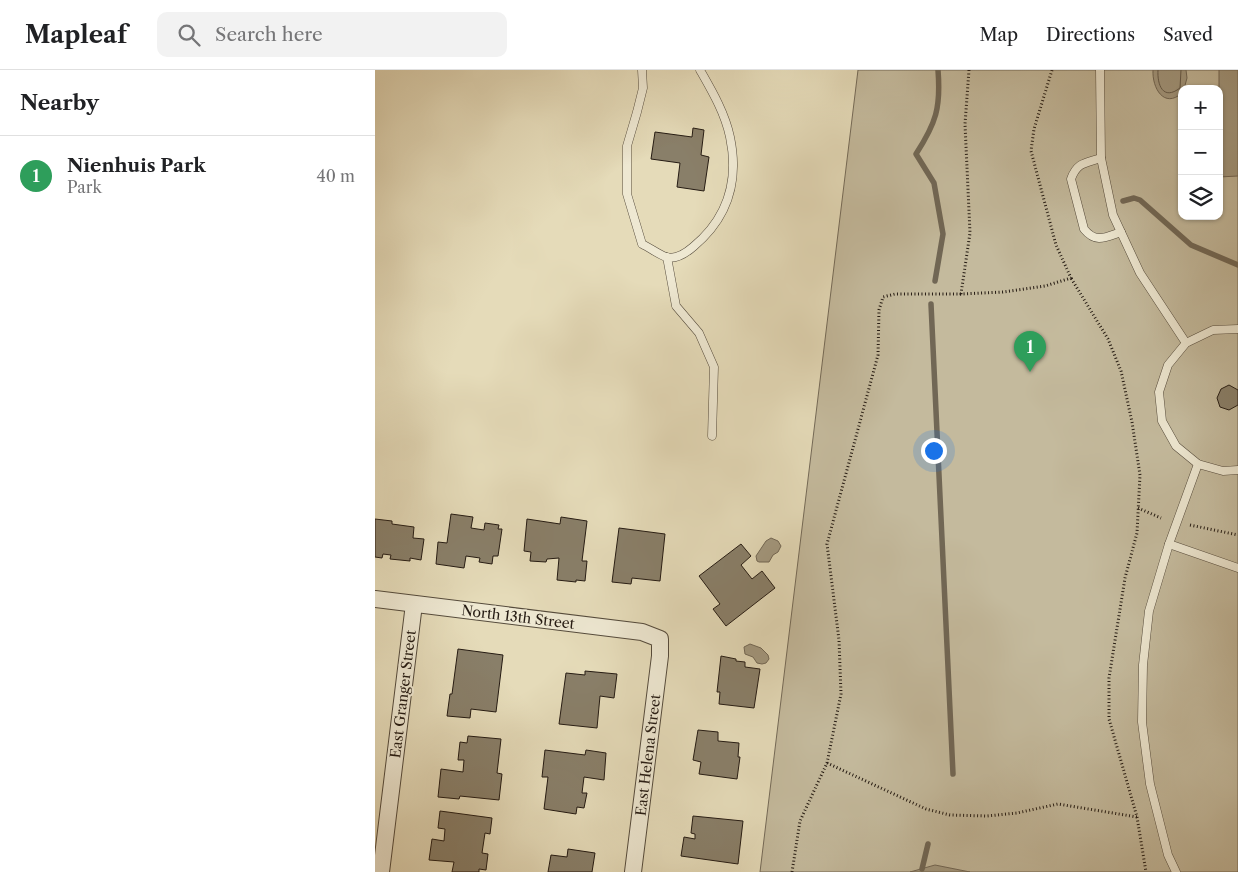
<!DOCTYPE html>
<meta charset="utf-8">
<style>
:root{--surface:#fff;--page:#f2f2f2;--text:#202124;--muted:#757577;--line:#e0e0e0;--accent:#d93025}
body{margin:0;font-family:"Libre Caslon Text",serif;background:var(--page);color:var(--text)}
.controls{position:absolute;right:15px;top:15px;display:grid;overflow:hidden;border-radius:10px;box-shadow:0 1px 4px #0004}
.controls button{width:45px;height:45px;display:grid;place-items:center;padding:0;border:0;border-bottom:1px solid var(--line);background:var(--surface);color:var(--text);font:25px sans-serif}
.you{position:absolute;left:558px;top:380px;width:18px;height:18px;margin:-12px;border:4px solid #fff;border-radius:50%;background:#1a73e8;box-shadow:0 0 0 8px #1a73e833}
.badge{display:grid;place-items:center;width:32px;height:32px;border-radius:50%;background:var(--accent);color:#fff;font-size:16px;font-weight:700}
.pin{position:absolute;translate:-50% -41px;filter:drop-shadow(0 1px 2px #0008)}
.pin::after{content:'';position:absolute;top:26px;width:18px;height:15px;background:inherit;clip-path:polygon(0 0,100% 0,50% 100%)}
.list{margin:0;padding:0;list-style:none}
h2{display:flex;justify-content:space-between;align-items:center;height:65px;margin:0;padding:0 20px;font-size:21px}
h2 small{font-size:16px;font-weight:400;color:var(--muted)}
.list li{display:grid;grid-template-columns:32px 1fr auto;gap:15px;align-items:center;box-sizing:border-box;height:80px;padding:0 20px;border-top:1px solid var(--line)}
.list b{display:block;font-size:19px;white-space:nowrap}
.list p{margin:0;font-size:16px;white-space:nowrap;color:var(--muted)}
.list em{font-size:16px;font-style:normal;color:var(--muted)}
.icon{flex:none;width:28px;height:28px;fill:none;stroke:currentColor;stroke-width:2;stroke-linecap:round;stroke-linejoin:round}
.map{position:relative;flex:none;width:863px;height:802px;overflow:hidden}
header{display:flex;align-items:center;gap:30px;box-sizing:border-box;height:70px;padding:0 25px;background:var(--surface);border-bottom:1px solid var(--line)}
header strong{font-size:24px}
nav{display:flex;gap:28px;margin-inline-start:auto;font-size:18px}
.search{width:350px;height:45px;background:var(--page);display:flex;align-items:center;gap:12px;box-sizing:border-box;padding:0 18px;border-radius:10px;color:var(--muted);font-size:19px}
main{display:flex}
aside{flex:1;background:var(--surface)}
.map>svg:first-child{display:block}
</style>
<header>
<strong>Mapleaf</strong>
<div class="search"><svg class="icon" aria-label="search" viewBox="0 0 24 24"><circle cx="10" cy="10" r="6"/><path d="M15 15l6 6"/></svg>Search here</div>
<nav><a>Map</a><a>Directions</a><a>Saved</a></nav>
</header>
<main>
<aside>
<h2>Nearby<small></small></h2>
<ul class="list">
<li><span class="badge" style="background:#2e9e5b">1</span><div><b>Nienhuis Park</b><p>Park</p></div><em>40 m</em></li>
</ul>
</aside>
<div class="map">
<svg width="863" height="802" viewBox="0 0 863 802">
<rect width="100%" height="100%" fill="#e5dbb9"/>
<filter id="stains"><feTurbulence type="fractalNoise" baseFrequency=".004" numOctaves="4"/><feColorMatrix values="0 0 0 0 .2 0 0 0 0 .09 0 0 0 0 .02 0 0 0 .5 -.17"/></filter>
<radialGradient id="worn" r=".72"><stop offset=".6" stop-color="#630" stop-opacity="0"/><stop offset="1" stop-color="#630" stop-opacity=".3"/></radialGradient>
<path fill="#c4ba9d" stroke="#746a58" fill-rule="evenodd" d="M483 0H863V802H385ZM807 19H844V146H807Z"/>
<g fill="#a49a81" stroke="#716755">
<path d="M778 0H811L812 8 809 19H807V23C789 39 777 18 778 0Z"/>
<path d="M844 0H863V106L844 107Z"/>
<path d="M396 468 403 471 406 476 403 482 398 485 394 492H384L382 491 381 486 391 471Z"/>
<path d="M375 574 386 578 393 585 394 589 391 593 387 594 382 593 378 587 370 584 369 577Z"/>
<path d="M560 795 595 802H535Z"/>
</g>
<g fill="none" stroke-linecap="round" stroke-linejoin="round">
<path stroke="#645a4a" stroke-width="1" d="M783 0C782 15 788 31 805 18L806 0"/>
<g stroke="#716755" stroke-width="5.5">
<path d="M748 131 759 128 765 130 816 175 863 195"/>
<path d="M560 211 568 164 559 113 541 84C561 53 566 38 563 0"/>
<path d="M556 234 578 704"/>
<path d="M547 799 553 774"/>
</g>
</g>
<g fill="#897f69" stroke="#251b13">
<path d="M318 58 329 60 326 85 334 87 329 121 302 117 305 93 276 89 280 62 317 67Z"/>
<path d="M854 315 863 320V335L854 340 845 337 842 328 846 319Z"/>
<path d="M76 444 98 447 96 458 109 460 110 453 124 455 123 459H127L123 486H118L117 494 104 492 105 488 91 486 89 498 61 494 63 472 72 473Z"/>
<path d="M186 447 212 451 207 491H212L210 511 201 510V512L182 510 184 488 172 489 171 492 155 491 156 482 149 481 152 449 185 454Z"/>
<path d="M0 449 17 451V454L39 457 38 468 49 469 46 490 35 488V491L15 489 16 485 8 484 7 488 0 487Z"/>
<path d="M244 458 290 464 285 511 257 508 256 514 237 512Z"/>
<path d="M366 474 376 486 366 495 377 509 387 501 400 518 351 556 338 539 345 534 324 506Z"/>
<path d="M83 579 128 585 121 642 96 639 95 648 72 646 75 624H77Z"/>
<path d="M346 586 361 589V591L370 592V597L385 599 379 638 344 634 345 622H342Z"/>
<path d="M210 601 242 604 239 628 225 626 222 658 184 654 191 603 210 605Z"/>
<path d="M323 660 343 662V671L364 673 363 687H365L362 709 324 704 326 692 318 690Z"/>
<path d="M93 666 126 669 122 703 127 704 124 730 85 726 84 729 63 727 66 699 88 702 89 690H83L85 672 92 673Z"/>
<path d="M170 680 210 685 211 680 231 683 229 710 209 707 207 723H212L209 738 202 737 201 744 169 739 173 707H167Z"/>
<path d="M65 741 117 748 115 764 110 763 107 783 113 784 111 800 104 799V802H77L79 792 54 790 57 769 69 771 70 759 63 758Z"/>
<path d="M318 746 368 751 363 794 306 786 309 767 320 769V764L316 763Z"/>
<path d="M193 779 220 783 217 802H173L176 785 192 787Z"/>
</g>
<g fill="none" stroke-linecap="round" stroke-linejoin="round">
<g stroke="#554b3c" stroke-width="9">
<g id="service">
<path d="M267 0 268 18 262 42 252 76V124L267 174C275 178 283 184 291 187 301 190 311 183 318 177 353 148 364 110 355 67 350 43 337 21 325 0"/>
<path d="M725 0 726 88 738 145 765 203 811 273"/>
<path d="M726 88C711 93 702 92 696 109L709 159C721 174 731 167 746 162"/>
<path d="M292 187 301 236 324 263 339 297 337 366"/>
<path d="M863 259 838 260 811 273 793 295 784 322 787 351 801 376 823 394 848 401 863 400"/>
<path d="M794 474 863 498"/>
<path d="M801 802 793 785 775 714 767 652 768 595 774 541 794 474 823 394"/>
</g>
</g>
<g stroke="#554b3c" stroke-width="18">
<g id="minor">
<path d="M0 529 267 562 285 569V586L258 802"/>
<path d="M6 802 39 534"/>
</g>
</g>
<g stroke="#251b13" stroke-width="3" stroke-dasharray="1 2.5" stroke-linecap="butt">
<path d="M594 0 590 54 595 163 586 224 628 222 670 216 696 208 681 175 656 81 659 59 677 0"/>
<path d="M763 438 786 448"/>
<path d="M815 455 863 465"/>
<path d="M452 693 551 739 575 745 612 746 642 743 683 734 762 747 734 649V608L750 508 762 463 765 405 757 352 746 301 733 269 696 208"/>
<path d="M762 747 771 802"/>
<path d="M417 802 425 751 452 693 466 624 464 570 452 474 503 285 504 240 508 227 520 224H586"/>
</g>
<use href="#service" stroke="#eee8d2" stroke-width="8"/>
<use href="#minor" stroke="#eee8d2" stroke-width="16"/>
</g>
<g text-anchor="middle" stroke-width="4" stroke-linejoin="round" paint-order="stroke">
<g font-size="14" fill="#251b13" stroke="#eee8d2">
<text transform="translate(143 547) rotate(7)" y="5">North 13th Street</text>
<text transform="translate(28 624) rotate(-83)" y="5">East Granger Street</text>
<text transform="translate(273 685) rotate(-83)" y="5">East Helena Street</text>
</g>
</g>
<rect width="100%" height="100%" filter="url(#stains)"/>
<rect width="100%" height="100%" fill="url(#worn)"/>
</svg>
<div class="controls">
<button>+</button>
<button>−</button>
<button><svg class="icon" aria-label="layers" viewBox="0 0 24 24"><path d="M12 4l9 5-9 5-9-5zM3 14l9 5 9-5"/></svg></button>
</div>
<div class="you"></div>
<div class="pin badge" style="left:655px;top:302px;background:#2e9e5b">1</div>
</div>
</main>
